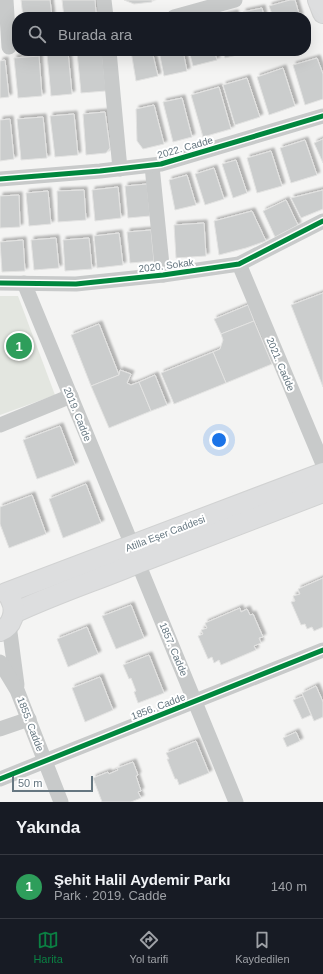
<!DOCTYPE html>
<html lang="tr">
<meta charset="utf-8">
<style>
:root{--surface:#171b24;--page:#20242c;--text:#f1f3f6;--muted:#9ea1a6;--line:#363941;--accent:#0b8043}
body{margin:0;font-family:Arial,sans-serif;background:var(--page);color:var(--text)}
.scale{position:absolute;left:12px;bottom:10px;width:81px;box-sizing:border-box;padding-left:4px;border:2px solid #667781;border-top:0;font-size:11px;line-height:14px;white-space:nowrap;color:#667781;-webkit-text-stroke:3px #fff;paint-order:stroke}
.you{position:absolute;left:219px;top:440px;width:14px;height:14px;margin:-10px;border:3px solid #fff;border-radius:50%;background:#1a73e8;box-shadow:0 0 0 6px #1a73e833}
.badge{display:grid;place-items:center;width:26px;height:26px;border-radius:50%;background:var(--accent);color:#fff;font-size:13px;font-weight:700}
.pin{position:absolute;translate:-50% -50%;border:2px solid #fff;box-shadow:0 1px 4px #0006}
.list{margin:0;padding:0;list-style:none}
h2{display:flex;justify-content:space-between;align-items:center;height:52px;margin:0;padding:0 16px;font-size:17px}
h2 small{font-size:13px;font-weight:400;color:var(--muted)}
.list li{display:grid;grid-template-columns:26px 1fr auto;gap:12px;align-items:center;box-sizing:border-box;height:64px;padding:0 16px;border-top:1px solid var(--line)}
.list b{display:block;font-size:15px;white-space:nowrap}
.list p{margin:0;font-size:13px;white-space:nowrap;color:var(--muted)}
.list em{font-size:13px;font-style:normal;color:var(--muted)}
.icon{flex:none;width:22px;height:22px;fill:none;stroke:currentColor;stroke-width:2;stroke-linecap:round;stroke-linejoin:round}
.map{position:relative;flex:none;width:323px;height:802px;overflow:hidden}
.search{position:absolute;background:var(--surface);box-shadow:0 4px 16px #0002;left:12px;right:12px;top:12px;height:44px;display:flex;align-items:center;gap:10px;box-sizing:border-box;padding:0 14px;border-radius:16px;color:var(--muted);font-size:15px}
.sheet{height:116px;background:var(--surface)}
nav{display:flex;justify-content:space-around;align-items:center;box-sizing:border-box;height:56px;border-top:1px solid var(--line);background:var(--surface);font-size:11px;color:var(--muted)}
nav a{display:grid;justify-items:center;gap:2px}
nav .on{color:var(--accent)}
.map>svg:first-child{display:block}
</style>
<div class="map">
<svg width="323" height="802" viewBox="0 0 323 802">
<defs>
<filter id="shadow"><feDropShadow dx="3" dy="-3" stdDeviation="1" flood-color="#0004"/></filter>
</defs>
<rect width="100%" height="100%" fill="#f4f4f3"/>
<path fill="#e3e6e0" d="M0 296H18L55 395 0 415Z"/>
<g fill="#cbcdcd" stroke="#e3e3e2" filter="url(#shadow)">
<path d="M21 0H50L52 17H23Z"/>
<path d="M62 0H95L96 13 92 17H64Z"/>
<path d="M124 0H152V2L134 4Z"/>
<path d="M290 0H295L300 17H273L269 6Z"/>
<path d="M262 8 264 17H244L243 12Z"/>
<path d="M235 13 236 17H218Z"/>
<path d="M85 51H102L106 91 81 93 77 52Z"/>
<path d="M131 51H152L158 76 136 81Z"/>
<path d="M159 51H183L187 71 164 76Z"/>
<path d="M189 51H214L217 60 193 66Z"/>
<path d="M223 51H245V53L225 58Z"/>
<path d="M68 52 72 94 51 96 47 54Z"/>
<path d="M39 56 42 96 18 98 14 58Z"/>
<path d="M317 58 323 74V99L305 105 293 65Z"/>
<path d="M5 60 9 97 0 98V61Z"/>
<path d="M283 68 295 106 269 115 257 77Z"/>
<path d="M247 78 260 117 235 125 223 85Z"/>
<path d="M219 87 231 129 203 137 191 95Z"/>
<path d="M182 98 192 137 173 142 163 102Z"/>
<path d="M154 105 164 144 143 149 137 141 136 109Z"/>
<path d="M105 112 110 148 106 153 86 155 83 114Z"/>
<path d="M74 114 78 155 55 157 50 116Z"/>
<path d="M43 117 47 158 21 160 17 119Z"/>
<path d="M10 119 14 159 0 161V120Z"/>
<path d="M323 139V163L314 143Z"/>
<path d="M305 140 317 175 291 183 280 148Z"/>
<path d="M271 151 282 186 257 193 247 158Z"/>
<path d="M236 160 247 193 233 198 222 164Z"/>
<path d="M214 168 224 199 205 205 195 174Z"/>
<path d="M187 175 196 205 175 210 169 180Z"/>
<path d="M147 184 150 216 128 218 125 186Z"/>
<path d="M118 187 121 218 95 221 92 190Z"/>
<path d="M84 190 86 220 58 222 57 191Z"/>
<path d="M323 190V209L301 218 291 198Z"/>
<path d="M48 191 51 224 29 226 26 193Z"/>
<path d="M19 195 20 227 0 228V196Z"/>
<path d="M286 200 298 225 275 237 263 211Z"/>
<path d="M252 211 266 241 246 248 219 255 214 221Z"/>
<path d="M204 223 206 256 176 258 174 225Z"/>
<path d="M151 230 154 261 130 263 127 232Z"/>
<path d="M119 233 123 265 97 268 94 236Z"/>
<path d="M56 238 59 268 34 270 31 240Z"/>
<path d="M89 238 92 269 65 271 63 240Z"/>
<path d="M23 240 25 271 2 272 0 242Z"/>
<path d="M323 293V387L291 305Z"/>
<path d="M248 305 254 321 221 334 214 319Z"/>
<path d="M254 321 272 364 226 383 213 352 220 349 223 340 221 334Z"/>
<path d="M99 324 119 375 91 386 71 335Z"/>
<path d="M213 352 226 383 174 404 161 373Z"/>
<path d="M120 370 131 374 127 383 131 385 139 382 151 411 109 428 91 386 119 375Z"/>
<path d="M155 375 167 405 151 411 139 382Z"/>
<path d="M60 426 75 465 37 479 23 440Z"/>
<path d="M86 484 101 523 63 538 49 499Z"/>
<path d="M32 495 46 534 9 548 0 524V507Z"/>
<path d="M323 578V627L314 631 312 627 307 629 305 624 301 625 291 602 295 601 293 596 300 594 298 589Z"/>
<path d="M131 605 144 638 116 649 102 616Z"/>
<path d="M240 608 241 612 247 609 250 615 253 614 263 637 259 638 261 643 254 646 256 650 221 665 219 660 214 663 212 657 208 659 198 636 203 634 201 630 207 628 205 623Z"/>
<path d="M87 627 98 654 68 667 57 639Z"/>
<path d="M149 655 164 693 138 703 134 692 136 691 131 678 129 679 123 665Z"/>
<path d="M100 677 113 710 85 722 72 688Z"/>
<path d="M316 686 323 702V717L314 721 302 693Z"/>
<path d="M303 696 311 715 302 719 293 700Z"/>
<path d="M296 732 300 741 287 747 283 738Z"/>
<path d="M196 741 209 773 179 785 177 779H175L167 759H169L166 753Z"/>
<path d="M133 762 138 775 136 776 141 791 138 792 141 798 131 802H102L93 778 108 772 109 774 118 770 117 768Z"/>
</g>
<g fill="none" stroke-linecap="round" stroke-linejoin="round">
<g stroke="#d1d2d2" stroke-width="22">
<g id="major">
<path d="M318 0 323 13"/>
<path d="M6 593 323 473"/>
<path d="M14 613C54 594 97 580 138 563L323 492"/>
<path d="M0 631C12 627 17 611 11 600"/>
</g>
</g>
<g stroke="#c8caca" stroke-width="15">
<path d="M6 0 9 47"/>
<path d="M104 0 106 17"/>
<path d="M174 17 235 0"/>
<path d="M109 51 120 169"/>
<path d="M152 166 163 275"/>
<path d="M0 179 100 171 161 164 323 116"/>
<path d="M239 264 323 464"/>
<path d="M0 283 76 284 163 275 239 264 323 221"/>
<path d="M24 283 132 545"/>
<path d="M0 425 71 396"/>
<path d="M138 563 236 802"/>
<path d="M9 625 17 685"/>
<path d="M0 662 17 690 61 802"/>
<path d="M0 729 29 719"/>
<path d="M0 779 323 650"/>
</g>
<use href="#major" stroke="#dddedf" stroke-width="20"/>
<g stroke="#fff" stroke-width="8">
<g id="cycleway">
<path d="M0 179 100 171 161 164 323 116"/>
<path d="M0 283 76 284 163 275 239 264 323 221"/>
<path d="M0 779 323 650"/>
</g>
</g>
<use href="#cycleway" stroke="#00873e" stroke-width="5"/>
</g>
<g text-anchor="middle" stroke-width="4" stroke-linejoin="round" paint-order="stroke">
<g font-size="10" fill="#667781" stroke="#fff">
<text transform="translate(185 147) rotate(-16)" y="4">2022. Cadde</text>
<text transform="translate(166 265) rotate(-7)" y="4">2020. Sokak</text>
<text transform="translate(281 364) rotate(67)" y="4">2021. Cadde</text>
<text transform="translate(78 414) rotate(68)" y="4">2019. Cadde</text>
<text transform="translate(165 533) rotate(-21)" y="4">Atilla Eşer Caddesi</text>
<text transform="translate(174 649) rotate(67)" y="4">1857. Cadde</text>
<text transform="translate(158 706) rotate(-21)" y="4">1856. Cadde</text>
<text transform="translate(31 724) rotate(69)" y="4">1855. Cadde</text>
</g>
</g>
</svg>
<div class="scale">50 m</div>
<div class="you"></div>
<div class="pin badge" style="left:19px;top:346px;background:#2e9e5b">1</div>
<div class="search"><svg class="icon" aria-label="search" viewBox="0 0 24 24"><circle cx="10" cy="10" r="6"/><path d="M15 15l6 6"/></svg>Burada ara</div>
</div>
<section class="sheet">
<h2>Yakında<small></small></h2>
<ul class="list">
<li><span class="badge" style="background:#2e9e5b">1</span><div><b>Şehit Halil Aydemir Parkı</b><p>Park · 2019. Cadde</p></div><em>140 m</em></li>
</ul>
</section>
<nav>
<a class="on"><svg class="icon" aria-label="map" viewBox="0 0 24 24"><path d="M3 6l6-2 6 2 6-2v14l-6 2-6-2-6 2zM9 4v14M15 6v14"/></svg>Harita</a>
<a><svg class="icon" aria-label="directions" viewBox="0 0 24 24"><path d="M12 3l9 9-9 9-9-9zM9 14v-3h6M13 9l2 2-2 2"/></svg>Yol tarifi</a>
<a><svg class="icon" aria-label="saved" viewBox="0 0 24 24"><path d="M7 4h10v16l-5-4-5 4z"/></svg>Kaydedilen</a>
</nav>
